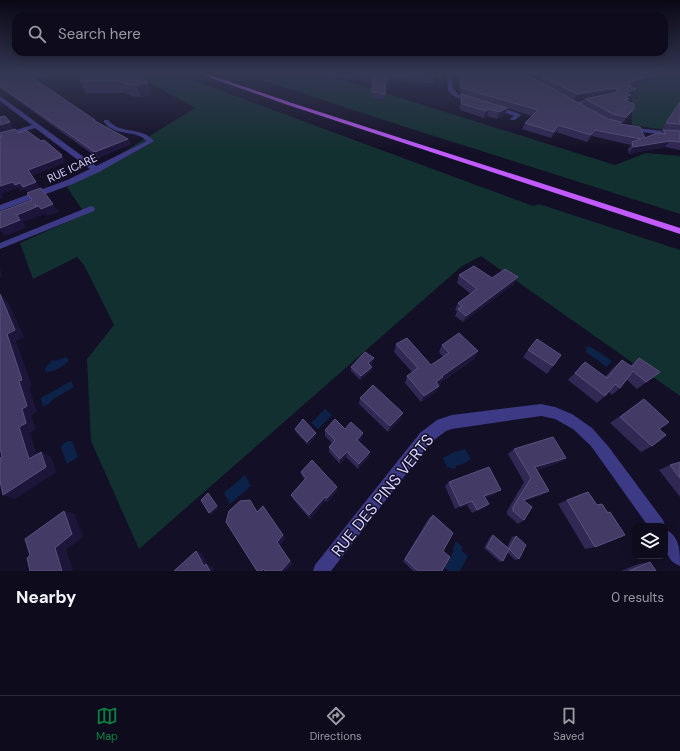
<!DOCTYPE html>
<style>
:root{--surface:#0e0b1c;--page:#171425;--text:#f1f3f6;--muted:#9b9ba3;--line:#2e2b3b;--accent:#0b8043}
body{margin:0;font-family:"DM Sans",sans-serif;background:var(--page);color:var(--text)}
.controls{position:absolute;right:12px;bottom:12px;display:grid;overflow:hidden;border-radius:8px;box-shadow:0 2px 10px #0003}
.controls button{width:36px;height:36px;display:grid;place-items:center;padding:0;border:0;border-bottom:1px solid var(--line);background:var(--surface);color:var(--text);font:20px sans-serif}
.list{margin:0;padding:0;list-style:none}
h2{display:flex;justify-content:space-between;align-items:center;height:52px;margin:0;padding:0 16px;font-size:17px}
h2 small{font-size:13px;font-weight:400;color:var(--muted)}
.icon{flex:none;width:22px;height:22px;fill:none;stroke:currentColor;stroke-width:2;stroke-linecap:round;stroke-linejoin:round}
.map{position:relative;flex:none;width:680px;height:571px;overflow:hidden}
.search{position:absolute;background:var(--surface);box-shadow:0 2px 10px #0003;left:12px;right:12px;top:12px;height:44px;display:flex;align-items:center;gap:10px;box-sizing:border-box;padding:0 14px;border-radius:12px;color:var(--muted);font-size:15px}
.sheet{height:124px;background:var(--surface)}
nav{display:flex;justify-content:space-around;align-items:center;box-sizing:border-box;height:56px;border-top:1px solid var(--line);background:var(--surface);font-size:11px;color:var(--muted)}
nav a{display:grid;justify-items:center;gap:2px}
nav .on{color:var(--accent)}
.map>svg:first-child{display:block}
</style>
<div class="map">
<svg width="680" height="571" viewBox="0 0 680 571">
<rect width="100%" height="100%" fill="#130f26"/>
<g fill="#12302f">
<path d="M133 73H173L533 206 539 204 680 250V396L481 256 462 266 139 549 91 441 87 359 114 325 84 265 77 257 33 279 20 243 85 214 67 187 195 108Z"/>
<path d="M240 73H271L279 75 284 73H321L615 165 646 153 680 156V214L415 130Z"/>
<path d="M651 73H680V118L666 130 632 125 631 91Z"/>
</g>
<g fill="#0c2248">
<path d="M586 347H591L612 361 607 367 586 352Z"/>
<path d="M66 357 69 360C65 366 52 373 45 372V368L52 360 55 361Z"/>
<path d="M71 381 74 387 52 400 50 403 43 407 41 398Z"/>
<path d="M325 409 332 415 318 429 311 423Z"/>
<path d="M68 441H72L78 457 67 464 61 448 63 444Z"/>
<path d="M465 449 471 459 465 463 456 466 455 469 447 467 443 458 454 452Z"/>
<path d="M245 475 251 486 230 504 224 493Z"/>
<path d="M456 541 463 547 461 550 468 556 460 571H448L445 568 454 550 453 548Z"/>
</g>
<g fill="none" stroke-linecap="round" stroke-linejoin="round">
<g fill="#3d3a85" fill-rule="evenodd">
<path d="M411 73H451L453 89 459 95 476 101 473 103 455 97 448 91 447 75H413Z"/>
<path d="M0 96 96 166 147 141C135 129 115 137 104 122V120H108C120 135 142 126 154 141L99 172 73 184 0 211V205L67 180 90 169 35 128 0 139V135L32 125 0 101Z"/>
<path d="M596 97 599 99 598 100 573 106 570 104Z"/>
<path d="M494 105 520 114 521 115 515 120H511L510 119 514 116 492 108V106Z"/>
<path d="M629 127 680 133V137L627 130V128Z"/>
<path d="M91 206 94 207 95 209 94 211 0 249V243Z"/>
<path d="M541 404 555 407 572 414 592 428 608 446 663 520 665 526H648L591 446 573 429 555 419 541 416 452 429 446 431 430 443 331 571H313L315 565 420 433 437 420 452 415Z"/>
<path d="M665 529C680 536 680 551 680 566 664 560 665 544 665 529Z"/>
</g>
<path fill="#c25bff" fill-rule="evenodd" d="M197 73H204L292 103 680 228V234L288 105Z"/>
</g>
<g fill="#312854" fill-rule="evenodd">
<path d="M0 73H72L39 82 95 120 96 121 128 139 131 144 98 158 0 88Z"/>
<path d="M86 73H137L153 95 141 97 131 96 124 93H86L80 81 87 73Z"/>
<path d="M317 73H434V77L433 83 387 80 386 88H385L384 100 372 98 373 81 344 79 335 82 325 78 323 79Z"/>
<path d="M459 73H661L657 79 631 87 633 95 631 96 628 101 634 109 630 115 623 123H621L620 124 645 138 660 134 663 130 662 129 680 102V150L665 147 629 154 628 149 631 145 592 136 587 142 556 132 551 138 522 129 525 123 532 116 477 99 507 108 505 115 497 119 487 116 484 118 460 110V100L461 94H460ZM564 73 542 76 540 81 531 76ZM598 97 585 99 582 105 574 100Z"/>
<path d="M459 275 492 278 514 284 463 322 455 316 457 311 455 310 458 303 471 294 457 283Z"/>
<path d="M396 344 431 365 443 357 439 352 442 345 474 359 441 382 440 384 438 385 436 392 421 402 405 383 407 376 412 372 394 352Z"/>
<path d="M528 350 553 366 547 374 523 357Z"/>
<path d="M639 358 660 372 637 389 627 380 620 388 612 395 609 392 605 396 597 403 568 380 585 362 605 377 614 367 622 360 630 366Z"/>
<path d="M373 362 370 365 372 367V370L360 380 351 371V367Z"/>
<path d="M360 398 401 419 388 432 359 404Z"/>
<path d="M644 399 652 446 641 452 610 423Z"/>
<path d="M295 429 316 433V436L308 445 296 432Z"/>
<path d="M345 429 362 439 359 442 369 457 358 469 346 457 340 464 329 452V447L332 443 325 436V430Z"/>
<path d="M514 449 566 458 558 463 537 470 542 495 524 501V520L518 524 507 514V511L524 482 508 454Z"/>
<path d="M680 462V497L659 470 670 465Z"/>
<path d="M301 472 337 487V491L327 502 325 501 310 519 293 499 291 495 305 480 302 476Z"/>
<path d="M449 482 495 494 485 498 489 504 484 508 472 513 467 505 455 509 445 486Z"/>
<path d="M567 500 597 505 595 547 585 549 558 504Z"/>
<path d="M433 515 443 551 442 571H413L403 561 429 518Z"/>
<path d="M493 535 507 547 512 537 516 536 519 559 515 560 507 552 503 561 500 562 484 548 490 537Z"/>
<path d="M650 562 656 571H621L638 564Z"/>
</g>
<g fill="#1d163a">
<path d="M54 73H72L36 83 33 78Z"/>
<path d="M323 73H325V78L323 79Z"/>
<path d="M344 73V79L335 82V76Z"/>
<path d="M533 73H566L531 76Z"/>
<path d="M661 73 657 79 626 88 627 83Z"/>
<path d="M148 83 153 95 141 97 136 85Z"/>
<path d="M617 88 614 94 574 100 577 94Z"/>
<path d="M636 89 633 95 631 96 628 102 620 106 625 93Z"/>
<path d="M507 108 505 115 497 119 499 112Z"/>
<path d="M489 109 487 116 484 118 486 111Z"/>
<path d="M634 109 630 115 623 123 626 117Z"/>
<path d="M10 122 14 129 0 133V125Z"/>
<path d="M558 125 556 132 551 138 554 132Z"/>
<path d="M595 130 592 136 587 142 591 135Z"/>
<path d="M128 139 131 144 98 158 95 152Z"/>
<path d="M670 141 665 147 629 154 633 147Z"/>
<path d="M62 155 66 161 64 162 65 163 32 176 40 188 28 193 25 189 20 191 18 188 1 194 3 198 0 199V186L28 170Z"/>
<path d="M35 204 39 206 45 214 43 215 40 212 42 215 23 222 26 228 5 236 0 230V228L17 215Z"/>
<path d="M53 204 59 212 47 216 41 209Z"/>
<path d="M0 268 2 277H0Z"/>
<path d="M518 277 514 284 463 322 466 316Z"/>
<path d="M0 294 8 302 24 337 16 341 32 386 29 388 37 412 31 415 36 429 30 433 40 464 29 459 19 427 22 409 19 381 7 334Z"/>
<path d="M478 351 474 359 441 382 440 384 433 389 436 382 442 376Z"/>
<path d="M374 358 373 362 368 367V363Z"/>
<path d="M372 367V370L360 380 361 376Z"/>
<path d="M439 386 436 392 421 402 424 396Z"/>
<path d="M403 413 401 419 388 432 390 426Z"/>
<path d="M316 433V436L308 445 307 442Z"/>
<path d="M363 433 362 439 356 446 357 440Z"/>
<path d="M41 452 51 457 56 472 15 499 3 495Z"/>
<path d="M347 452 346 457 340 464V459Z"/>
<path d="M370 452 369 457 358 469 359 464Z"/>
<path d="M566 458 558 463 529 472 535 467Z"/>
<path d="M337 487V491L327 502V498Z"/>
<path d="M501 490 495 494 479 500 484 496Z"/>
<path d="M549 491 542 495 516 503 523 500Z"/>
<path d="M208 493 211 496 219 508 211 515 209 513Z"/>
<path d="M325 497V501L310 519 309 515Z"/>
<path d="M472 501 467 505 455 509 460 506Z"/>
<path d="M489 504 484 508 472 513 477 510Z"/>
<path d="M64 511 75 514 83 537 66 550 73 571H62L55 548Z"/>
<path d="M267 512 286 539 280 545 293 564 286 571H281L277 542Z"/>
<path d="M196 551 202 553 208 565 212 566 214 571H210L204 566Z"/>
</g>
<g fill="#433a66" stroke="#5a527e">
<path d="M0 73H54L33 78 95 120H93L128 139 95 152 0 86Z"/>
<path d="M87 73H137L148 83 136 85 126 84 119 81H80Z"/>
<path d="M325 73H434V77L388 75 387 82H385V94L372 92 373 75 344 73 335 76Z"/>
<path d="M461 73H523L608 119 621 122 620 124 640 127 645 138 657 133 666 134 663 130 680 131V142L670 141 633 147 632 142 641 139 595 130 591 135 558 125 554 132 525 123 538 110 461 88Z"/>
<path d="M566 73H661L627 83 631 85H628L636 89 625 93 631 95 625 97 629 99 624 100 634 104V109L626 117 613 114 585 99 617 92V88L577 94 542 76Z"/>
<path d="M461 94 507 108 499 112 489 109 486 111 462 104Z"/>
<path d="M680 102V124L666 123Z"/>
<path d="M5 116 10 122 0 125V117Z"/>
<path d="M15 129 18 133 26 130 41 141 44 140 62 155 60 156 62 157 28 170 36 182 23 187 20 183 15 185 13 182 0 186V137L2 136 0 133Z"/>
<path d="M41 188 53 204 41 209 39 206 37 207 35 204 36 207 17 215 20 220 0 228V212L32 200 27 193Z"/>
<path d="M474 266 492 278 505 269 518 277 466 316 458 309 462 306 458 303 477 289 459 275Z"/>
<path d="M0 294 15 330 7 334 22 380 19 381 27 406 22 409 26 423 19 427 29 459 41 452 46 467 3 495 0 481V458L2 457 0 448Z"/>
<path d="M459 333 478 351 442 376 443 377 436 382 439 386 424 396 407 376 418 368 396 344 407 338 431 365 449 353 442 345Z"/>
<path d="M537 339 561 355 553 366 528 350Z"/>
<path d="M365 352 374 358 368 363 372 367 361 376 351 367Z"/>
<path d="M639 358 660 372 646 382 633 371 620 388 615 384 605 396 575 373 585 362 607 378 622 360 632 367Z"/>
<path d="M373 385 403 413 390 426 360 398Z"/>
<path d="M644 399 669 422 659 429 666 435 652 446 620 417Z"/>
<path d="M303 419 316 433 307 442 295 429Z"/>
<path d="M335 419 345 429 351 422 363 433 357 440 370 452 359 464 347 452 340 459 329 447 335 440 325 430Z"/>
<path d="M553 437 566 458 535 467 549 491 523 500 532 507 524 520 513 511V507L531 478 514 449Z"/>
<path d="M312 460 337 487 327 498 325 497 309 515 291 495 306 478 301 472Z"/>
<path d="M680 462V478L670 465Z"/>
<path d="M489 467 501 490 484 496 489 504 477 510 472 501 460 506 449 482Z"/>
<path d="M588 492 597 505 602 504 608 513 610 512 625 535 595 547 567 500Z"/>
<path d="M208 493 217 506 209 513 201 500Z"/>
<path d="M250 500 257 512 263 506 283 535 277 542 290 561 281 571H265L263 569 262 571H257L226 522 229 511 240 501Z"/>
<path d="M64 511 72 534 55 548 62 571H30L27 558 30 555 25 539Z"/>
<path d="M433 515 453 533 443 551 450 557 442 571H418L405 559Z"/>
<path d="M493 535 509 549 503 561 487 547Z"/>
<path d="M516 536 526 545 519 559 509 549Z"/>
<path d="M196 551 204 566 206 564 210 571H174Z"/>
<path d="M650 562 656 571H629Z"/>
</g>
<linearGradient id="sky" x2="0" y2="1"><stop stop-color="#0a0815"/><stop offset="0.48" stop-color="#333752"/><stop offset="1" stop-color="#333752" stop-opacity="0"/></linearGradient>
<rect width="680" height="152" fill="url(#sky)"/>
<g text-anchor="middle" stroke-width="3" stroke-linejoin="round" paint-order="stroke">
<g font-size="11" fill="#d9d4ff" stroke="#130f26">
<text transform="translate(72 168) rotate(-25)" y="4">RUE ICARE</text>
</g>
<g font-size="16" fill="#d9d4ff" stroke="#130f26">
<text transform="translate(382 495) rotate(-51)" y="6">RUE DES PINS VERTS</text>
</g>
</g>
</svg>
<div class="controls">
<button><svg class="icon" aria-label="layers" viewBox="0 0 24 24"><path d="M12 4l9 5-9 5-9-5zM3 14l9 5 9-5"/></svg></button>
</div>
<div class="search"><svg class="icon" aria-label="search" viewBox="0 0 24 24"><circle cx="10" cy="10" r="6"/><path d="M15 15l6 6"/></svg>Search here</div>
</div>
<section class="sheet">
<h2>Nearby<small>0 results</small></h2>
<ul class="list">
</ul>
</section>
<nav>
<a class="on"><svg class="icon" aria-label="map" viewBox="0 0 24 24"><path d="M3 6l6-2 6 2 6-2v14l-6 2-6-2-6 2zM9 4v14M15 6v14"/></svg>Map</a>
<a><svg class="icon" aria-label="directions" viewBox="0 0 24 24"><path d="M12 3l9 9-9 9-9-9zM9 14v-3h6M13 9l2 2-2 2"/></svg>Directions</a>
<a><svg class="icon" aria-label="saved" viewBox="0 0 24 24"><path d="M7 4h10v16l-5-4-5 4z"/></svg>Saved</a>
</nav>
